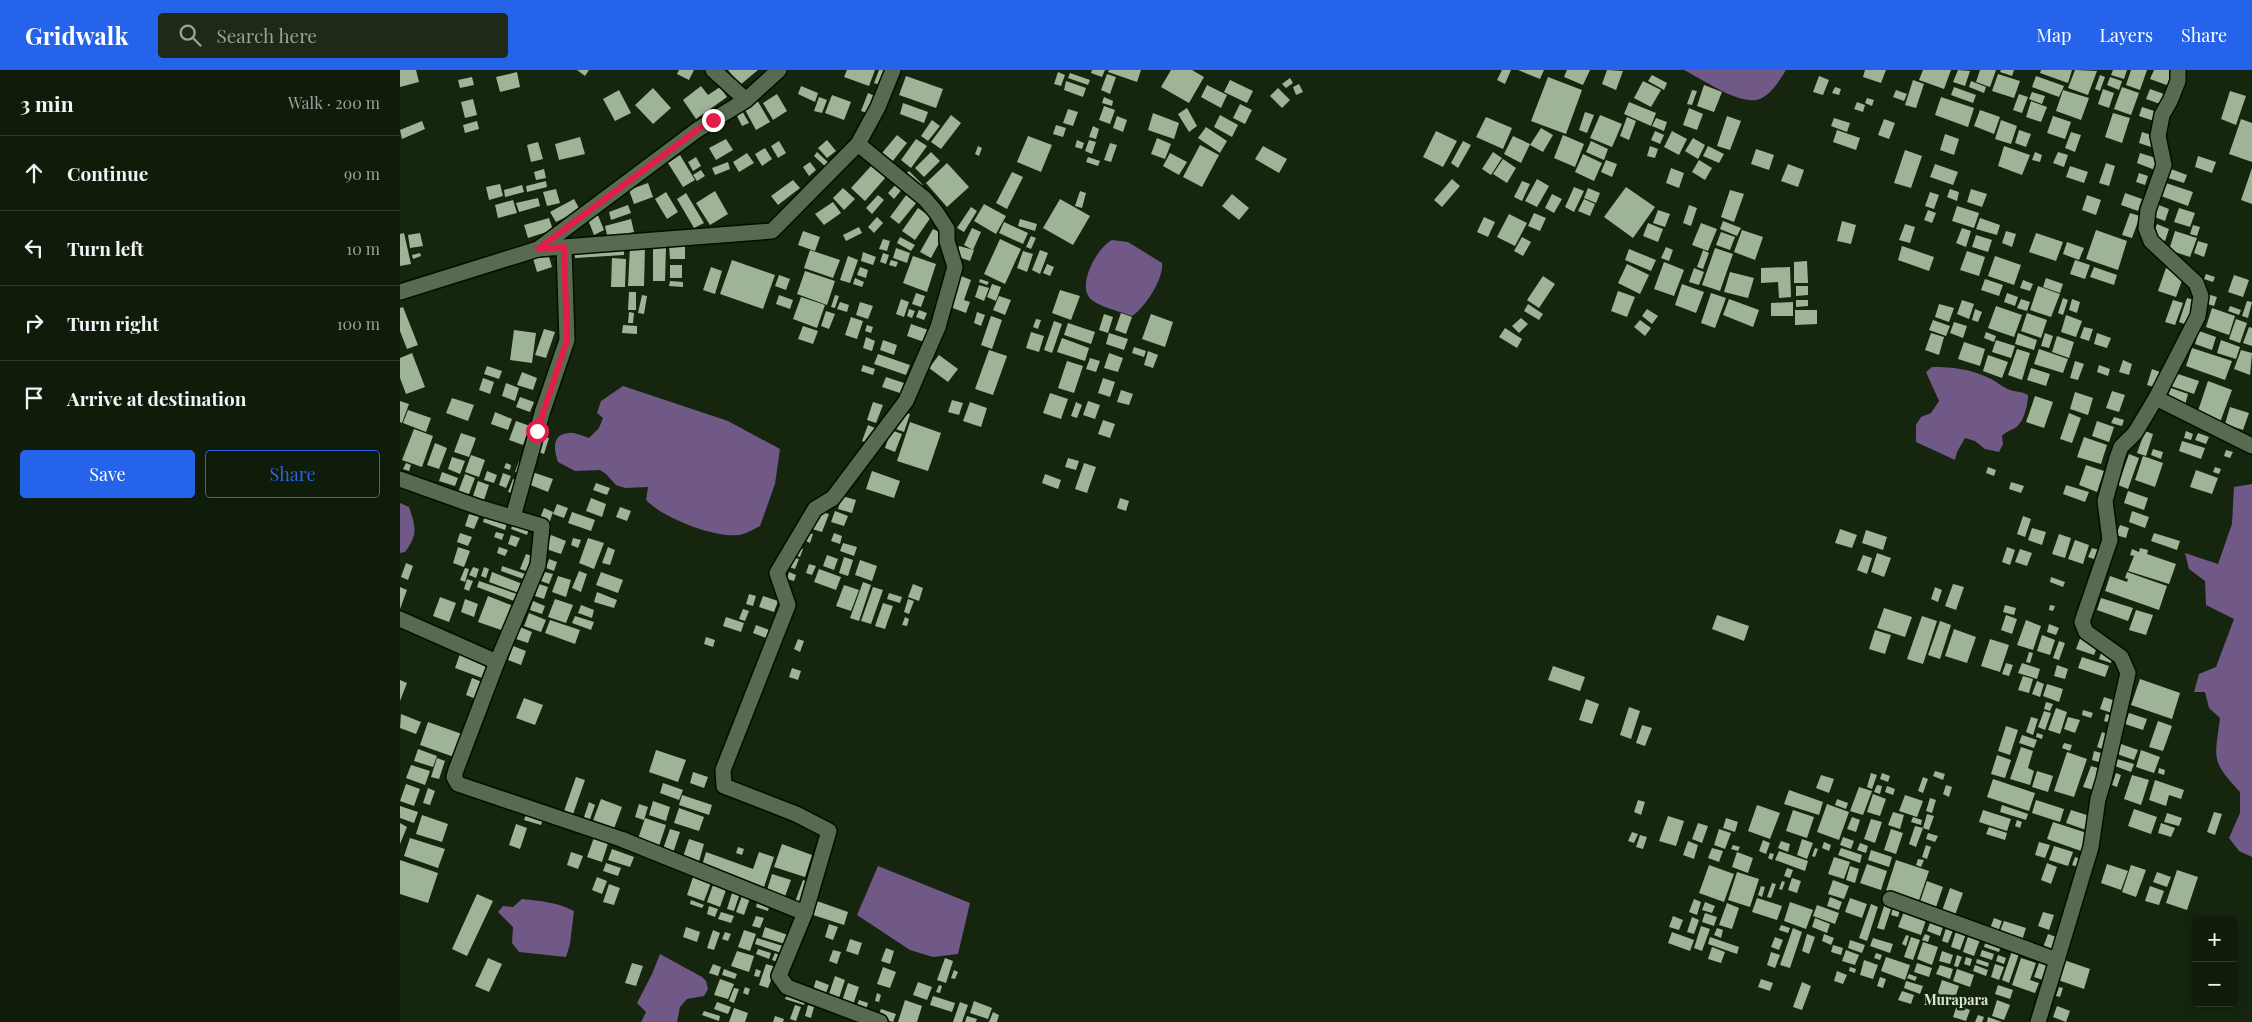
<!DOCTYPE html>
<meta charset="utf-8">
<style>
:root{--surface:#101c0a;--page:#1e2918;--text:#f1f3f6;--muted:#9ca19c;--line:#303a2b;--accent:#2563eb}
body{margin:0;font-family:"Playfair Display",serif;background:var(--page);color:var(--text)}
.controls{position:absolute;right:15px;bottom:15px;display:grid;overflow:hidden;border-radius:5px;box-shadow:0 2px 12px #0003}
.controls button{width:45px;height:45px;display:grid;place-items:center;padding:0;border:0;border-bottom:1px solid var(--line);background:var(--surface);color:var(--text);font:25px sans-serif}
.stop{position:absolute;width:15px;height:15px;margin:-11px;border:4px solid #e11d48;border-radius:50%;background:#fff}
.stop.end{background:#e11d48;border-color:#fff;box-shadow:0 1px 5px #0008}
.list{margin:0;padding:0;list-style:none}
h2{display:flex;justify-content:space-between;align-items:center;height:65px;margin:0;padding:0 20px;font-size:21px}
h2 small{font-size:16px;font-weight:400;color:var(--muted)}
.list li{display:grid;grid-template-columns:32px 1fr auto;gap:15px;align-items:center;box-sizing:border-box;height:75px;padding:0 20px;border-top:1px solid var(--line)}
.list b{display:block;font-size:19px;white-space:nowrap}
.list em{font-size:16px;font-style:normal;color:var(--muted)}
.actions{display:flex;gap:10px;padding:15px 20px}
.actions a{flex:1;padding:11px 0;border:1px solid var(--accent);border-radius:5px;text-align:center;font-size:18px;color:var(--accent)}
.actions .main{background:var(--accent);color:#fff}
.icon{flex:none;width:28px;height:28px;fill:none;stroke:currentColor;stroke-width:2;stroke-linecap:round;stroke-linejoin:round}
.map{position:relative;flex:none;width:1852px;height:952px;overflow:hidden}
header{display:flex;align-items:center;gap:30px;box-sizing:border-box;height:70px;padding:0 25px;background:var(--accent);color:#fff}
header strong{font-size:24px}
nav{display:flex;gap:28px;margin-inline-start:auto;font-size:18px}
.search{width:350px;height:45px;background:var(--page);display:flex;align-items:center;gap:12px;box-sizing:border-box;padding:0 18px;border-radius:5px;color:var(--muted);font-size:19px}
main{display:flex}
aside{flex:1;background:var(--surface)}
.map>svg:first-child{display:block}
</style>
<header>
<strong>Gridwalk</strong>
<div class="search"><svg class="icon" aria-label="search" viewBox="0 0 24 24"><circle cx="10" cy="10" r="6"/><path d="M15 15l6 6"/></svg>Search here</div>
<nav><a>Map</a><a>Layers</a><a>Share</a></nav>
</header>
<main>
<aside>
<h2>3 min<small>Walk · 200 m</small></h2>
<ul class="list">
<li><svg class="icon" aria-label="ahead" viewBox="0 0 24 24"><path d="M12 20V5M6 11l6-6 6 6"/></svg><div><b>Continue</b></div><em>90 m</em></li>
<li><svg class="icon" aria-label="left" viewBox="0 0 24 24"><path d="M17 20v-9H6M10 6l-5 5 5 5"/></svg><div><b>Turn left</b></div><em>10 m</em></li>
<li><svg class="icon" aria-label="right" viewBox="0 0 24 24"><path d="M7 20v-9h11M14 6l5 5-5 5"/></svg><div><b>Turn right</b></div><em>100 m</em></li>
<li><svg class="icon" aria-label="arrive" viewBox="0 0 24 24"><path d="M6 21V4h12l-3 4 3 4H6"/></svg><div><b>Arrive at destination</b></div></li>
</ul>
<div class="actions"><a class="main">Save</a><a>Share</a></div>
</aside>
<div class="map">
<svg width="1852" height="952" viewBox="0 0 1852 952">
<rect width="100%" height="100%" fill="#15250e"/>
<g fill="#715987">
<path d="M1284 0H1386C1379 11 1370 27 1356 30 1336 33 1302 9 1284 0Z"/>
<path d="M712 170 728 172 762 193C764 208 745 238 732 246 722 242 695 236 689 227 678 212 698 177 712 170Z"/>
<path d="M1532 297C1553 297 1570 299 1589 308 1596 311 1602 317 1610 320 1616 322 1621 321 1628 325 1628 334 1624 353 1615 358 1610 361 1607 361 1602 366L1603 374 1599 382 1585 379 1575 371 1565 368 1557 382 1555 390 1516 372V355L1521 347 1531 343 1539 331 1526 302Z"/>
<path d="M223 316 328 351 380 379 375 414 360 456C354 459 346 464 339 465 314 468 263 448 246 430L248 417 225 418 216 415 206 404 200 400 175 401 158 392C154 381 151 364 169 363 174 362 183 366 189 368L199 358 203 348 197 343 201 331Z"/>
<path d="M1852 414V787L1839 781 1829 768 1840 743V722C1810 690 1815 689 1820 648L1809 638 1805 622H1794L1799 604 1816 597 1834 549 1806 535 1805 511 1789 499 1785 483 1818 494 1832 454 1834 417Z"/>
<path d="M0 433 9 437C16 458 18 464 5 482L0 483Z"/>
<path d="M478 796 570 833 558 884 533 887 510 880 457 845Z"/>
<path d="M122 829C140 831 157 832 174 841L170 874 166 887 119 882 112 873 113 857 98 842 103 836 113 837Z"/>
<path d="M260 884 302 907 306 911 308 919 304 926 287 929 280 937 277 952H241L246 942 237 933 252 904Z"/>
</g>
<g fill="#9fb497">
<path d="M0 0H16L19 12 0 17Z"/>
<path d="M177 0H189L185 6Z"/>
<path d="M279 0H294L289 10 277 4Z"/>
<path d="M328 0H358L340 15Z"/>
<path d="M447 0H475L469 16 444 7Z"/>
<path d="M479 0H488L483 16 474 13Z"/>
<path d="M692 0H705L702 7 691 3Z"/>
<path d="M709 0H741L737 12 708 2Z"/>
<path d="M771 0H792L804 7 789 33 761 17Z"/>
<path d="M1102 0H1111L1105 14 1097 10Z"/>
<path d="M1118 0H1144L1140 9Z"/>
<path d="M1167 0H1190L1183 15 1164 7Z"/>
<path d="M1207 0 1223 1 1216 20 1202 14Z"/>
<path d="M1465 0H1486L1481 13 1463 7Z"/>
<path d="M1523 0H1551L1544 19 1519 10Z"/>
<path d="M1558 0 1570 1 1565 16 1553 12Z"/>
<path d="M1580 0H1596L1590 17 1576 12Z"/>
<path d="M1601 0H1614L1612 6 1600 2Z"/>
<path d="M1641 0H1672L1668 13 1640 3Z"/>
<path d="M1675 0 1697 1 1688 25 1668 18Z"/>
<path d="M1713 0H1727L1724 9 1711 5Z"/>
<path d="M1731 0H1747L1740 20 1726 15Z"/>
<path d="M1754 0H1777L1772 17 1750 9Z"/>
<path d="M117 2 120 17 100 22 96 7Z"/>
<path d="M658 2 665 5 661 16 654 14Z"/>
<path d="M670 3 690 10 688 15 668 8Z"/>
<path d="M707 4 716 7 710 24 701 20Z"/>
<path d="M1598 4 1620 11 1614 28 1592 21Z"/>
<path d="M1252 5 1267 13 1264 20 1248 11Z"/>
<path d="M1700 5 1705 7 1700 21 1695 19Z"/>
<path d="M506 6 543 19 536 38 499 25Z"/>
<path d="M1419 6 1429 10 1423 25 1413 22Z"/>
<path d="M1636 6 1664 16 1659 27 1632 17Z"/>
<path d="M72 7 74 15 60 18 58 10Z"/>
<path d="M1148 7 1182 20 1166 64 1131 51Z"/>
<path d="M1710 7 1722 11 1719 20 1707 15Z"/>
<path d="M890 8 893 13 886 18 882 14Z"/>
<path d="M830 10 853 21 847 33 824 22Z"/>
<path d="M1513 10 1524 14 1516 38 1505 35Z"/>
<path d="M666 11 686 18 683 27 664 20Z"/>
<path d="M1243 11 1261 20 1251 37 1234 28Z"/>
<path d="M1571 11 1586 17 1584 23 1569 17Z"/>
<path d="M899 14 903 22 896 25 893 17Z"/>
<path d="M807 15 827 25 821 38 801 27Z"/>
<path d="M1304 15 1322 22 1314 42 1297 36Z"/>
<path d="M301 16 308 25 320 17 327 27 296 49 283 30Z"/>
<path d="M401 16 418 23 415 32 398 24Z"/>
<path d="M1435 17 1441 19 1439 25 1432 23Z"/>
<path d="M1554 17 1576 25 1573 33 1551 25Z"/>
<path d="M1722 17 1739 23 1731 45 1714 39Z"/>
<path d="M253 18 271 38 253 54 235 35Z"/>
<path d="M878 18 890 30 882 38 870 26Z"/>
<path d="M1703 19 1714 23 1709 38 1698 34Z"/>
<path d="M1750 19 1767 25 1763 35 1746 29Z"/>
<path d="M219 20 231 43 215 51 203 29Z"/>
<path d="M1292 20 1297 21 1292 35 1287 34Z"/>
<path d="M1496 20 1507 24 1504 31 1493 27Z"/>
<path d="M1663 20 1689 28 1681 50 1656 41Z"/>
<path d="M1830 21 1846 26 1836 55 1821 49Z"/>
<path d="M1632 22 1645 26 1642 34 1629 29Z"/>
<path d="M468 23 477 27 470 44 461 41Z"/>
<path d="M377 24 387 41 373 50 363 33Z"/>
<path d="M1619 24 1628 27 1622 43 1613 40Z"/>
<path d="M432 25 451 32 444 50 425 43Z"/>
<path d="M419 27 427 30 422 43 414 41Z"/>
<path d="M704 27 713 31 712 36 702 33Z"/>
<path d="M1541 27 1574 38 1568 57 1535 45Z"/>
<path d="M1467 28 1474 30 1472 36 1465 33Z"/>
<path d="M73 29 77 45 65 48 61 32Z"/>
<path d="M357 30 370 52 356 60 344 38Z"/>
<path d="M1631 31 1647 37 1641 52 1626 47Z"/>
<path d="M1229 32 1256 43 1251 56 1224 44Z"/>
<path d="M1457 32 1465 35 1463 42 1454 39Z"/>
<path d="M503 33 528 42 524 53 500 44Z"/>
<path d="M840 34 852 40 845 54 833 48Z"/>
<path d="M704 36 715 40 710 54 699 50Z"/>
<path d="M1742 37 1760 43 1757 52 1739 46Z"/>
<path d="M787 38 797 56 789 62 778 44Z"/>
<path d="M1289 38 1303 44 1297 60 1283 55Z"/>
<path d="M341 39 349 53 342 56 335 42Z"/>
<path d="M668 39 678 42 673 56 663 53Z"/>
<path d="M1580 40 1600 47 1594 64 1574 56Z"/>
<path d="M1185 42 1194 45 1187 63 1179 60Z"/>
<path d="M753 43 779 53 774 69 748 60Z"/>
<path d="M1713 43 1730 48 1722 73 1705 67Z"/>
<path d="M551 45 561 53 541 79 531 72Z"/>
<path d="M820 45 838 55 832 67 814 57Z"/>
<path d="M1200 45 1222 54 1212 77 1190 68Z"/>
<path d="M717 46 727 50 723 62 713 58Z"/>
<path d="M1327 46 1341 51 1330 80 1317 76Z"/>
<path d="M1653 46 1671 52 1665 69 1647 63Z"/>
<path d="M1086 47 1112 58 1103 79 1076 67Z"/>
<path d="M1227 47 1236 51 1229 70 1220 66Z"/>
<path d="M1256 48 1267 52 1264 61 1252 56Z"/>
<path d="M1434 48 1450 53 1447 62 1431 56Z"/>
<path d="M1484 49 1495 53 1489 69 1478 65Z"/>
<path d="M1841 49 1852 53V92L1829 84Z"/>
<path d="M532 50 540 56 528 71 521 66Z"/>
<path d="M1601 50 1617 56 1611 74 1595 69Z"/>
<path d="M22 51 25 59 2 69 0 60Z"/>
<path d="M77 51 79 59 65 63 63 55Z"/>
<path d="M656 55 666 58 663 67 653 64Z"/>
<path d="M693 56 699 59 696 69 689 67Z"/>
<path d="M806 57 827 71 820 83 798 68Z"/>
<path d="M1141 58 1153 65 1143 82 1130 75Z"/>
<path d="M1437 60 1460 68 1456 80 1433 72Z"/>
<path d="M1619 60 1631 64 1626 77 1615 73Z"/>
<path d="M1036 61 1057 71 1043 97 1023 87Z"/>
<path d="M1255 61 1264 65 1260 74 1251 70Z"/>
<path d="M1272 61 1287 69 1279 85 1264 77Z"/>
<path d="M1671 62 1681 65 1675 82 1665 78Z"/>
<path d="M1742 62 1754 66 1751 77 1739 73Z"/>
<path d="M1545 64 1559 69 1554 85 1540 80Z"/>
<path d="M497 65 507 73 492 92 482 83Z"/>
<path d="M1163 65 1184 74 1175 97 1154 88Z"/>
<path d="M628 66 652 75 641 102 617 92Z"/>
<path d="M1113 66 1130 74 1121 93 1104 84Z"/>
<path d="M180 67 185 84 159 90 155 74Z"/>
<path d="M757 68 771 74 765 89 751 84Z"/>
<path d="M1293 68 1305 75 1298 89 1285 81Z"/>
<path d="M326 69 333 80 316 90 309 78Z"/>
<path d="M516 69 527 76 511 98 501 90Z"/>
<path d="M427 70 436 81 427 88 418 78Z"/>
<path d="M677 70 684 73 682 79 675 77Z"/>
<path d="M689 70 696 72 692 84 685 81Z"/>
<path d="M379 71 386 83 378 88 371 76Z"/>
<path d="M1063 71 1071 75 1058 98 1051 93Z"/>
<path d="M1191 71 1208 79 1204 90 1186 82Z"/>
<path d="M138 72 143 89 131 92 127 75Z"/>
<path d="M710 73 717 75 711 92 704 90Z"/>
<path d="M800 75 819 85 802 117 783 107Z"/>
<path d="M578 76 582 78 579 86 575 84Z"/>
<path d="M863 76 887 89 879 103 855 89Z"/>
<path d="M1250 76 1258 79 1255 88 1247 86Z"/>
<path d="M1308 76 1324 84 1319 93 1303 86Z"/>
<path d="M1604 76 1630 85 1622 105 1598 96Z"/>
<path d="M365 78 372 89 362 96 355 84Z"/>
<path d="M1356 79 1374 85 1369 100 1351 94Z"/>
<path d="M1505 80 1522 86 1511 118 1494 113Z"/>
<path d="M417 82 432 96 428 99 414 86Z"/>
<path d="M531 82 540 91 524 107 515 98Z"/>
<path d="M1093 82 1102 88 1091 105 1082 99Z"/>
<path d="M1635 82 1642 85 1640 92 1632 90Z"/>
<path d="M1658 82 1668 85 1664 97 1653 93Z"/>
<path d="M347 83 354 93 339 102 333 92Z"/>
<path d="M770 83 787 92 779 105 763 96Z"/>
<path d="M1740 83 1759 89 1755 100 1737 93Z"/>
<path d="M1183 84 1202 93 1194 111 1175 102Z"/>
<path d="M280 85 295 110 283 117 268 93Z"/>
<path d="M1798 86 1816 92 1812 103 1795 97Z"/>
<path d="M296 87 301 96 293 101 288 92Z"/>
<path d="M688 87 700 91 698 96 686 92Z"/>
<path d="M1103 89 1116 98 1107 113 1093 104Z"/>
<path d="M1206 90 1217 94 1212 107 1201 102Z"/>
<path d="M1299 90 1312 98 1305 110 1292 102Z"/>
<path d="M328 92 330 99 315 105 312 98Z"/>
<path d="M410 92 416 100 409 106 403 97Z"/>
<path d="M547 93 569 117 547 137 526 113Z"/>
<path d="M1706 93 1715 96 1709 116 1699 113Z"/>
<path d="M1388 94 1404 100 1398 117 1381 111Z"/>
<path d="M1535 94 1558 102 1553 115 1530 107Z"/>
<path d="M472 95 486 107 465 131 451 118Z"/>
<path d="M1670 96 1688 102 1684 113 1666 107Z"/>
<path d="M1271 98 1284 103 1279 118 1266 113Z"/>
<path d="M1852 98V134L1841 130Z"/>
<path d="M144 99 146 108 136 110 134 102Z"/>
<path d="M1771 99 1787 105 1784 113 1768 108Z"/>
<path d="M301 100 305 106 297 111 293 105Z"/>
<path d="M509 101 523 115 518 120 503 106Z"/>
<path d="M612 102 623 107 607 139 596 133Z"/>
<path d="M1739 103 1748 106 1745 115 1736 112Z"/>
<path d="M1052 109 1060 116 1042 137 1034 130Z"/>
<path d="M1137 109 1149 116 1137 137 1125 131Z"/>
<path d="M393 110 400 118 378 135 371 126Z"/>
<path d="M146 111 147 117 127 122 126 116Z"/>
<path d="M1122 111 1130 114 1122 131 1114 127Z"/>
<path d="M248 113 253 127 234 134 229 120Z"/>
<path d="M497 113 503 118 494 129 488 123Z"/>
<path d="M1766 113 1793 122 1788 136 1761 126Z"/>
<path d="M100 114 103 126 89 130 86 117Z"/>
<path d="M122 115 124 122 105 127 104 120Z"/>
<path d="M1174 117 1184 121 1174 142 1165 137Z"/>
<path d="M1226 117 1255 137 1233 168 1204 147Z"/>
<path d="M443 118 455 129 444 140 433 128Z"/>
<path d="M1188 118 1200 123 1196 133 1184 128Z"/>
<path d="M156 119 160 133 147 136 143 122Z"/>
<path d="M1550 119 1559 122 1557 131 1547 127Z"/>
<path d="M1571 119 1587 124 1582 137 1567 132Z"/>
<path d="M1330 120 1344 124 1334 152 1321 147Z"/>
<path d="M315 121 328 144 310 155 296 133Z"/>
<path d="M680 121 686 123 682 138 675 136Z"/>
<path d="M266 122 278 142 267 149 255 129Z"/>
<path d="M1530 122 1539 125 1534 139 1525 136Z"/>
<path d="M286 123 304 153 294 158 277 129Z"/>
<path d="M1725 123 1742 129 1738 141 1721 135Z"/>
<path d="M507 124 517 132 499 154 490 147Z"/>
<path d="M832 124 849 138 839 150 822 136Z"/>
<path d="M1152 124 1162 129 1154 143 1145 138Z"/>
<path d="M478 125 484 130 472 144 466 138Z"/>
<path d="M1687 125 1701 130 1696 145 1682 140Z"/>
<path d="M138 128 140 136 119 142 116 133Z"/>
<path d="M174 129 180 140 156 152 150 142Z"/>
<path d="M660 129 690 146 673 175 643 158Z"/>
<path d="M1184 129 1195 134 1190 146 1178 141Z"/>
<path d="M113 130 117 143 98 148 95 135Z"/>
<path d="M433 132 441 143 424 155 415 144Z"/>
<path d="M584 134 606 146 596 164 574 151Z"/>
<path d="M1756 134 1769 139 1765 151 1752 146Z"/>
<path d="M228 135 231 143 211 150 209 142Z"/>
<path d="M1289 135 1297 138 1291 156 1283 153Z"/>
<path d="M1557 136 1579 143 1574 158 1552 151Z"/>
<path d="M571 137 577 141 564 162 557 158Z"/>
<path d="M518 138 531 147 515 170 502 161Z"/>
<path d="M1779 138 1795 143 1790 157 1774 152Z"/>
<path d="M1258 140 1270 144 1265 157 1253 153Z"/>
<path d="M1528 140 1536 143 1532 153 1524 150Z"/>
<path d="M197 143 204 160 194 165 187 147Z"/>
<path d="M1134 143 1146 148 1140 161 1128 156Z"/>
<path d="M1730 143 1740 146 1732 168 1722 165Z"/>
<path d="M1109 144 1127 153 1115 176 1097 167Z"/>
<path d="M477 147 483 153 474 163 468 157Z"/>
<path d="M1084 147 1095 152 1088 167 1077 162Z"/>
<path d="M149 148 153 160 128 168 124 155Z"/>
<path d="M1580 148 1600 155 1597 165 1576 159Z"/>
<path d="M231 149 234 162 208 169 205 156Z"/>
<path d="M620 149 637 154 635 161 618 156Z"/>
<path d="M1323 151 1341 158 1337 166 1320 159Z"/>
<path d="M1442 151 1456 155 1451 174 1437 171Z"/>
<path d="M604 152 628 163 623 174 599 163Z"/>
<path d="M1248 153 1263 159 1258 172 1243 166Z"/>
<path d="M1301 153 1317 159 1308 181 1292 175Z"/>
<path d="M1505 154 1515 157 1510 173 1499 170Z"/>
<path d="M1757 154 1769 159 1765 171 1752 167Z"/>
<path d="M1793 155 1800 157 1797 166 1790 164Z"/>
<path d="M459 157 462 163 446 171 443 165Z"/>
<path d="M572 158 581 162 573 180 564 175Z"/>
<path d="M1562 158 1571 161 1566 177 1556 173Z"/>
<path d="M533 159 544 164 531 188 520 182Z"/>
<path d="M1342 160 1363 167 1355 190 1334 182Z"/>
<path d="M1696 160 1727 171 1718 200 1686 189Z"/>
<path d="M403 161 420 167 415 181 398 175Z"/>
<path d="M1606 161 1616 164 1612 177 1602 173Z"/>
<path d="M1775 161 1797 168 1790 187 1769 180Z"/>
<path d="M1321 162 1335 167 1330 180 1316 175Z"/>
<path d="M4 163 11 194 0 196V164Z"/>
<path d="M20 163 23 176 10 178 8 165Z"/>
<path d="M1636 163 1663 172 1656 191 1629 182Z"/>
<path d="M1576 165 1592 170 1588 182 1572 177Z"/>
<path d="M631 166 636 168 631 179 626 177Z"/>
<path d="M500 167 515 175 511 181 497 173Z"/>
<path d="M1122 167 1131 172 1123 186 1114 181Z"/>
<path d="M483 169 490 171 487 181 479 179Z"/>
<path d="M600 169 621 179 605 214 584 204Z"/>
<path d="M1798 171 1808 174 1804 187 1794 183Z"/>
<path d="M1667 172 1684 178 1679 190 1663 184Z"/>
<path d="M269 175H285V189H270Z"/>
<path d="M224 176V185L175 188 174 179Z"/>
<path d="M559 176 574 180 570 191 556 186Z"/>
<path d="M1502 176 1534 187 1529 201 1498 190Z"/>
<path d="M230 177H245L244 216H228Z"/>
<path d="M253 177H266L265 211H253Z"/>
<path d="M1266 177 1273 180 1269 191 1261 188Z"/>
<path d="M496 178 510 183 507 193 493 188Z"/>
<path d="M1315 178 1333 184 1320 221 1302 215Z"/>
<path d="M1229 179 1256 190 1251 201 1225 190Z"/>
<path d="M147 180 152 197 137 202 132 185Z"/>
<path d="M410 180 440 190 433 208 404 198Z"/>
<path d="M640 180 648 183 640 204 632 200Z"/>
<path d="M1303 180 1309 183 1303 199 1297 197Z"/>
<path d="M623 181 633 184 627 202 617 198Z"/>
<path d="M1567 181 1585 187 1579 206 1560 200Z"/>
<path d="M463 182 476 187 473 195 461 191Z"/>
<path d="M20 183 21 186 13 189 12 185Z"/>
<path d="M483 183 489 185 486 194 480 192Z"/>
<path d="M448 186 458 190 450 213 440 210Z"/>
<path d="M513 186 536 194 527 222 503 213Z"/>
<path d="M1595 186 1621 195 1614 215 1588 206Z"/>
<path d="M212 188 226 189 225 217H211Z"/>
<path d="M332 190 375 205 363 239 320 224Z"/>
<path d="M491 190 498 192 496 197 489 195Z"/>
<path d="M1675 190 1690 195 1685 209 1670 204Z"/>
<path d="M1407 191 1408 213H1394V192Z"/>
<path d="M1264 192 1284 200 1274 226 1254 219Z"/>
<path d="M647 194 654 197 650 206 643 203Z"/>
<path d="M1227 194 1249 205 1240 224 1218 213Z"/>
<rect x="270" y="195" width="12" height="13"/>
<path d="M311 197 322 201 315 224 303 220Z"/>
<path d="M460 197 468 200 466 208 457 205Z"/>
<path d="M1390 197 1391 227 1379 228 1378 212 1361 213V198Z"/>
<path d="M1694 197 1717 205 1714 215 1690 207Z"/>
<path d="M1294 198 1304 202 1299 215 1289 212Z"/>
<path d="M1766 198 1784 205 1776 227 1758 221Z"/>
<path d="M405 201 435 211 427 235 397 224Z"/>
<path d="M1330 202 1354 208 1348 228 1324 222Z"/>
<path d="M1806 204 1815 207 1813 212 1804 209Z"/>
<path d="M379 205 390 209 386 220 375 216Z"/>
<path d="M1834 205 1849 210 1843 227 1828 222Z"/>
<path d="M561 206 571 210 564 230 570 232 566 243 550 237Z"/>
<path d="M1143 206 1155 214 1139 238 1127 230Z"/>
<path d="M455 208 464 212 462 217 453 214Z"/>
<path d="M1646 208 1663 214 1660 223 1643 217Z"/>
<path d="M580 209 589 212 587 215 579 212Z"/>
<path d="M1585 209 1603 215 1599 226 1581 220Z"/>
<path d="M1623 210 1633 214 1630 221 1620 218Z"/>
<path d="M270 211 283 212V217L269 216Z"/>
<path d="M592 214 601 217 596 231 587 227Z"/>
<path d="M1282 214 1304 222 1296 243 1275 235Z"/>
<path d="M579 215 589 218 584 231 575 227Z"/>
<path d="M1396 216H1408V225L1396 226Z"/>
<path d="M1638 216 1660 224 1651 247 1630 240Z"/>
<path d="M660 220 680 226 671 250 652 243Z"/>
<path d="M1218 221 1235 227 1227 247 1211 241Z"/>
<path d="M229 222H236V240H228Z"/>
<path d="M516 223 525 226 521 237 512 234Z"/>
<path d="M1311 223 1326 228 1315 258 1301 253Z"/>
<path d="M1607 223 1618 227 1615 236 1604 232Z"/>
<path d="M1807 224 1817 227 1814 236 1804 233Z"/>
<path d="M242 225 247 226 244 244 238 243Z"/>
<path d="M379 225 393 230 390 239 376 234Z"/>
<path d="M435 225 439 226 435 238 431 237Z"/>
<path d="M599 226 611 230 605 245 593 240Z"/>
<path d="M401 227 425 235 417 258 393 249Z"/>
<path d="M1663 228 1668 230 1663 245 1658 243Z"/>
<path d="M1787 228 1798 231 1790 256 1779 252Z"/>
<path d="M501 229 509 232 504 247 496 244Z"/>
<path d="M1329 229 1359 240 1353 257 1323 245Z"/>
<path d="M1621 229 1630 232 1627 241 1617 238Z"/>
<path d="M1672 229 1680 232 1677 243 1669 240Z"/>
<path d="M1396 230H1408V236L1396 237Z"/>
<path d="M1562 230 1574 234 1569 249 1557 244Z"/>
<path d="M1773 230 1783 233 1775 255 1765 252Z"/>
<path d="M1847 231 1852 232 1848 248 1842 246Z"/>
<path d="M440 232 449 235 447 242 437 239Z"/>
<path d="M460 232 473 236 468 249 456 245Z"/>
<path d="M1393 232V246H1371V233Z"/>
<path d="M1128 234 1143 244 1139 250 1124 241Z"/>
<path d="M1539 234 1554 238 1549 252 1535 247Z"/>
<path d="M1596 236 1622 245 1614 267 1588 258Z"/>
<path d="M1830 236 1841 240 1839 245 1828 241Z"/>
<path d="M3 237 18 275 7 279 0 261V238Z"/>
<path d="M1812 238 1835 246 1829 265 1806 257Z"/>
<path d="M509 239 515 241 512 248 507 246Z"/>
<path d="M1247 239 1258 246 1252 254 1242 246Z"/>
<path d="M1575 239 1582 242 1578 252 1572 250Z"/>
<path d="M519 240 527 243 524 250 516 247Z"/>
<path d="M1395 240H1417V254L1395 255Z"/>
<path d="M426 241 435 244 429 259 421 256Z"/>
<path d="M229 242 234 243 233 253H228Z"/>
<path d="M577 242 585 245 581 256 574 253Z"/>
<path d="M721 243 732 247 726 264 715 260Z"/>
<path d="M1627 243 1647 250 1641 268 1621 261Z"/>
<path d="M704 244 713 247 708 263 699 260Z"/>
<path d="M751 244 773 252 765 277 742 269Z"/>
<path d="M1666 245 1682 251 1676 267 1661 262Z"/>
<path d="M591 246 602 250 592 279 581 275Z"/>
<path d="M451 247 463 251 457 269 445 265Z"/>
<path d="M1121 248 1128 254 1119 263 1112 256Z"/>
<path d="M636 249 641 250 638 259 633 257Z"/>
<path d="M1836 249 1847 253 1840 273 1829 269Z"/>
<path d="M1240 250 1251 258 1245 266 1234 257Z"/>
<path d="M1533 250 1550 256 1546 266 1529 260Z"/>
<path d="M654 251 662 254 652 283 644 280Z"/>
<path d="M1554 252 1567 256 1563 268 1550 263Z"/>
<path d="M668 253 695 262 691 274 664 265Z"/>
<path d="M511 254 531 261 527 273 507 266Z"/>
<path d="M223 255 237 256V264L222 263Z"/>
<path d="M467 255 473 257 471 263 465 261Z"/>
<path d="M403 256 418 261 413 274 398 269Z"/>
<path d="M1684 257 1693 259 1689 271 1680 268Z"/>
<path d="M1849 257 1852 258V276L1843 273Z"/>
<path d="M1105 258 1122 269 1117 278 1099 267Z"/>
<path d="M144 259 155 262 146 288 135 285Z"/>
<path d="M114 260 136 263 132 293 110 290Z"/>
<path d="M1799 261 1816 267 1812 280 1795 274Z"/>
<path d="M631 262 644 266 639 282 626 278Z"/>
<path d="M1586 262 1596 266 1594 272 1584 268Z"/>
<path d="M709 263 728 269 724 280 706 274Z"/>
<path d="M1531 263 1544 267 1539 285 1525 280Z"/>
<path d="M1618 263 1637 270 1634 280 1615 274Z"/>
<path d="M1645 263 1653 266 1649 278 1641 276Z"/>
<path d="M1697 263 1711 268 1707 278 1694 274Z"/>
<path d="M1657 266 1674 272 1669 288 1652 282Z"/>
<path d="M466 267 475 271 472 281 463 278Z"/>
<path d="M662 268 689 278 685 291 657 282Z"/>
<path d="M483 270 497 275 494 285 480 280Z"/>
<path d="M1596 270 1615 276 1611 288 1592 282Z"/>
<path d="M1821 270 1840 277 1836 289 1817 283Z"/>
<path d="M1564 272 1585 279 1580 296 1558 289Z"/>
<path d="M734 277 746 281 744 287 732 283Z"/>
<path d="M1792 278 1832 291 1825 310 1786 296Z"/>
<path d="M1617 279 1630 283 1622 310 1608 305Z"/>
<path d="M1639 279 1668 289 1663 303 1634 294Z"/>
<path d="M589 280 607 286 593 325 575 319Z"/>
<path d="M1841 280 1852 283 1850 305 1834 299Z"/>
<path d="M748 281 758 285 753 298 744 295Z"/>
<path d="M12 283 25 317 6 324 0 308V288Z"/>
<path d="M709 283 723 288 718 302 704 298Z"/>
<path d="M478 284 510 295 506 305 474 294Z"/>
<path d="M539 285 558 299 548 312 529 298Z"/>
<path d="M1588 285 1608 292 1602 308 1583 301Z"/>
<path d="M690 288 700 291 696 302 686 299Z"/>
<path d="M1723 290 1732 294 1729 305 1719 302Z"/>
<path d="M667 291 683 296 674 323 658 318Z"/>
<path d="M1675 291 1684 294 1678 310 1670 308Z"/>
<path d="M463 295 475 299 473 305 461 301Z"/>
<path d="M1699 295 1710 299 1708 306 1697 302Z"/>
<path d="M87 296 102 301 99 309 84 304Z"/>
<path d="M1631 298 1650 304 1646 316 1627 310Z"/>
<path d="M1752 299 1760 302 1754 317 1747 315Z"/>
<path d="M122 302 137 308 133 320 117 315Z"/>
<path d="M1775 303 1799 311 1794 324 1771 316Z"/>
<path d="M486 307 504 313 500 323 482 317Z"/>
<path d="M83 308 94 312 90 324 79 320Z"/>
<path d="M703 308 715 312 710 327 698 323Z"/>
<path d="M1808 311 1832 320 1819 355 1796 347Z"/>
<path d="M106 313 119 318 115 331 102 326Z"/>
<path d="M1771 318 1788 324 1785 335 1767 329Z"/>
<path d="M721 320 733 324 729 335 717 332Z"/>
<path d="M1712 321 1725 325 1719 342 1706 338Z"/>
<path d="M1675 322 1693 328 1688 345 1670 339Z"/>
<path d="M650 323 668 329 661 349 643 343Z"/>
<path d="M1635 326 1653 332 1644 358 1626 352Z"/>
<path d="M120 327 134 332 130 342 116 337Z"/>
<path d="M52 328 74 335 68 351 46 343Z"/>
<path d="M552 330 563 333 559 345 548 342Z"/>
<path d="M0 331 9 334 2 353 0 352Z"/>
<path d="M688 331 700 335 695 349 683 345Z"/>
<path d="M473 332 483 335 476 353 467 350Z"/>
<path d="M570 332 587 338 581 357 563 351Z"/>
<path d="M676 332 682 335 677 348 671 346Z"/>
<path d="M1830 337 1849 343 1843 360 1825 354Z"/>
<path d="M8 340 31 348 26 362 3 353Z"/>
<path d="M95 342 112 349 108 360 91 354Z"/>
<path d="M502 342 510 344 504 362 496 359Z"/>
<path d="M1669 343 1681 348 1672 373 1660 369Z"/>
<path d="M1714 347 1724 350 1722 356 1711 353Z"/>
<path d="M703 350 715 354 710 368 698 364Z"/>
<path d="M116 351 130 356 123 375 109 370Z"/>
<path d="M1697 351 1714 357 1709 372 1692 366Z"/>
<path d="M510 352 541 363 528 401 497 391Z"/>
<path d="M468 355 475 358 469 374 462 371Z"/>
<path d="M14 359 33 366 22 397 2 390Z"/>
<path d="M491 360 502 364 495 382 485 378Z"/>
<path d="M1745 361 1753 364 1746 386 1737 383Z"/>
<path d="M1786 361 1793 364 1791 370 1784 368Z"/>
<path d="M61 363 76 368 69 387 54 382Z"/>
<path d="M1798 363 1809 367 1806 374 1795 370Z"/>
<path d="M139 365 149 368 144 384 133 380Z"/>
<path d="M1684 367 1707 375 1701 394 1677 387Z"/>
<path d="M1782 371 1805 378 1801 389 1779 381Z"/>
<path d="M35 373 47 378 39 399 27 395Z"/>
<path d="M1753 379 1763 382 1761 389 1751 385Z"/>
<path d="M1826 380 1833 382 1830 388 1824 386Z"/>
<path d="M1729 384 1739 388 1728 419 1718 415Z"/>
<path d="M71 385 85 390 79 407 65 402Z"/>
<path d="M1743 386 1763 393 1755 417 1735 410Z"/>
<path d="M52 387 65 391 60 404 48 399Z"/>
<path d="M668 388 679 391 676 400 665 397Z"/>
<path d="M119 391 125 393 121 404 115 402Z"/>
<path d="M6 393 11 395 9 401 3 399Z"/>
<path d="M106 393 111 395 110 400 104 398Z"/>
<path d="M684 393 696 397 687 423 675 419Z"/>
<path d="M1686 395 1704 401 1697 422 1679 415Z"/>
<path d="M1588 397 1596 400 1594 406 1586 403Z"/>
<path d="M1815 397 1821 399 1819 404 1813 402Z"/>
<path d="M1796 400 1818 408 1812 424 1790 417Z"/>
<path d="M87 401 97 405 94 413 84 410Z"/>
<path d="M472 401 500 411 494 428 466 419Z"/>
<path d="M42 402 58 408 55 416 39 411Z"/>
<path d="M132 402 153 409 148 422 128 414Z"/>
<path d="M103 403 111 406 106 418 99 415Z"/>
<path d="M65 404 75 408 67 429 57 425Z"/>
<path d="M645 404 661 410 658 419 642 413Z"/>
<path d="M113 409 120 411 115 424 108 422Z"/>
<path d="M78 411 89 415 82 436 71 432Z"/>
<path d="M1611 412 1624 416 1621 423 1609 419Z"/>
<path d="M196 413 210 418 207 425 193 420Z"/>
<path d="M1666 415 1689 422 1685 432 1663 424Z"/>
<path d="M1728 421 1748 428 1744 440 1724 433Z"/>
<path d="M442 426 456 430 452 443 438 439Z"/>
<path d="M191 428 206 434 202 447 186 441Z"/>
<path d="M720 428 729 431 726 441 717 438Z"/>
<path d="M157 434 168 438 164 448 153 444Z"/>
<path d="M220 437 231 441 227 451 216 447Z"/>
<path d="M144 438 153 442 149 454 139 451Z"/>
<path d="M418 441 429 444 422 462 412 459Z"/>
<path d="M435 441 448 446 444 456 431 452Z"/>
<path d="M1732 441 1749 447 1745 458 1729 452Z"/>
<path d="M86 442 108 450 105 460 83 452Z"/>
<path d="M172 442 195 450 191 461 168 453Z"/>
<path d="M69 444 79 447 74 459 65 456Z"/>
<path d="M1623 446 1631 449 1625 467 1617 464Z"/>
<path d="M114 451 130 456 127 465 111 459Z"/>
<path d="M1720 455 1729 458 1726 468 1716 465Z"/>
<path d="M1632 458 1646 462 1642 475 1628 470Z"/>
<path d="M1440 459 1457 465 1452 478 1435 473Z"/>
<path d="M1466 460 1487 467 1483 480 1462 473Z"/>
<path d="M96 462 104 464 102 470 94 467Z"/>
<path d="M407 462 413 464 410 473 404 470Z"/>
<path d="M60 463 72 467 68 476 57 472Z"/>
<path d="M434 463 442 466 440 474 431 471Z"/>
<path d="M1754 463 1780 471 1777 480 1751 471Z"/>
<path d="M1659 464 1671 468 1665 488 1652 484Z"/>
<path d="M111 465 120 468 116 477 108 474Z"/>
<path d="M151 465 166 471 161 484 146 479Z"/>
<path d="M173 468 181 470 178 478 171 475Z"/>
<path d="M188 468 204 473 194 499 179 493Z"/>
<path d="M1675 470 1689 475 1683 494 1668 489Z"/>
<path d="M443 473 457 477 454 486 440 481Z"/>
<path d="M58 477 70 481 64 497 53 493Z"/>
<path d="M99 477 108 480 105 486 97 483Z"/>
<path d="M208 477 215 480 210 495 202 493Z"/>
<path d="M397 477 403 479 400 487 395 485Z"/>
<path d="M1607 477 1615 480 1610 495 1602 492Z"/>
<path d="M1692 478 1703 481 1700 491 1688 487Z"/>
<path d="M1740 478 1748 480 1747 484 1776 494 1769 514 1728 501 1734 486 1730 485 1732 479 1739 482Z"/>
<path d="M1620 479 1632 483 1627 496 1615 492Z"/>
<path d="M1477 483 1491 488 1484 507 1471 502Z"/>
<path d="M126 484 135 487 129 502 120 499Z"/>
<path d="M427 485 438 489 434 500 423 496Z"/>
<path d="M1463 485 1472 488 1467 504 1457 500Z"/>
<path d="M392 487 399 489 395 499 389 497Z"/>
<path d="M444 487 453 490 448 506 439 503Z"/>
<path d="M149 489 157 492 154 501 146 498Z"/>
<path d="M460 490 477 496 472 511 455 505Z"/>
<path d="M6 493 13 496 8 510 1 507Z"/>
<path d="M409 494 416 496 412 505 406 503Z"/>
<path d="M102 496 128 505 126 510 101 501Z"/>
<path d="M73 497 79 499 76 508 69 505Z"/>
<path d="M84 497 89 499 86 508 81 506Z"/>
<path d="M65 498 69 499 65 512 60 510Z"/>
<path d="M419 499 441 507 436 520 414 512Z"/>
<path d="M179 501 187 504 181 522 172 518Z"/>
<path d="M92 502 125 515 122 524 89 512Z"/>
<path d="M145 502 153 504 149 514 141 511Z"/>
<path d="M201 502 223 510 218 523 196 515Z"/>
<path d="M389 502 396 505 394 511 387 509Z"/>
<path d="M1727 502 1767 516 1759 540 1705 521 1710 506 1727 512 1728 509 1725 508Z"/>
<path d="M158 506 171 510 166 527 152 522Z"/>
<path d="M1651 507 1665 512 1663 517 1650 512Z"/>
<path d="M67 509 73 511 69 521 64 519Z"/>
<path d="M79 511 117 524 114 531 77 517Z"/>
<path d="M463 512 471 515 459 551 450 548Z"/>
<path d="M139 514 148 517 144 529 135 526Z"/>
<path d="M513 514 523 518 519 531 508 527Z"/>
<path d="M1553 514 1564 517 1556 540 1545 536Z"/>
<path d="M444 515 459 520 451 541 436 536Z"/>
<path d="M0 517 7 520 0 539Z"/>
<path d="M473 517 483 520 471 554 461 551Z"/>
<path d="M1535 517 1542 520 1538 532 1531 529Z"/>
<path d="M197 522 217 530 214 538 194 532Z"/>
<path d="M489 523 502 527 500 533 487 529Z"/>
<path d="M349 524 356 526 353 536 346 534Z"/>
<path d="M88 526 116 537 107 562 78 552Z"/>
<path d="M363 526 378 531 374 542 359 537Z"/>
<path d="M40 527 56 533 49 552 33 546Z"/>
<path d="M1701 528 1733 538 1728 551 1697 540Z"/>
<path d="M65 529 78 534 74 547 61 542Z"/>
<path d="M155 529 173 535 166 553 148 547Z"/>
<path d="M508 529 514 531 509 544 504 542Z"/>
<path d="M133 531 145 536 142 544 130 540Z"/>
<path d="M483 533 493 536 485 559 475 556Z"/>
<path d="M181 535 194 540 192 548 178 543Z"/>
<path d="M1605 535 1616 538 1614 545 1603 542Z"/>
<path d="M1650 535 1655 536 1653 541 1649 540Z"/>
<path d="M1484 538 1512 547 1505 567 1477 558Z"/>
<path d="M343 539 349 541 345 551 339 549Z"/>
<path d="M1736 540 1753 545 1746 565 1729 560Z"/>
<path d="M129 543 146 550 141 562 124 556Z"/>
<path d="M1317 545 1349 556 1344 571 1312 559Z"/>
<path d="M1606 545 1617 549 1612 564 1601 560Z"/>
<path d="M175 546 194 552 191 560 172 553Z"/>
<path d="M1522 546 1537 551 1523 594 1507 589Z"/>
<path d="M326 547 344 553 341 562 323 556Z"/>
<path d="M505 547 509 549 507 556 502 555Z"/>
<path d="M150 550 180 560 175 574 145 563Z"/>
<path d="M1626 550 1641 556 1633 580 1617 575Z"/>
<path d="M1540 551 1551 555 1540 589 1528 585Z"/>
<path d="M1649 554 1659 558 1656 565 1647 562Z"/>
<path d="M356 555 372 561 369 569 353 563Z"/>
<path d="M120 557 132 562 128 573 116 569Z"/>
<path d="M1554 559 1576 567 1567 593 1545 586Z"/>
<path d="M1475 560 1491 565 1485 584 1469 579Z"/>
<path d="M1642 565 1655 570 1650 585 1637 581Z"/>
<path d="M1681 566 1699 572 1694 585 1676 579Z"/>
<path d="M306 567 315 570 313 577 304 574Z"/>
<path d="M398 569 404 571 400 582 394 579Z"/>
<path d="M1590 569 1609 575 1600 602 1581 596Z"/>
<path d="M1659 571 1665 573 1659 590 1653 588Z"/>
<path d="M113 576 126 581 121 595 108 590Z"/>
<path d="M1702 580 1714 584 1711 593 1699 589Z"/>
<path d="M61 581 88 591 82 608 55 598Z"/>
<path d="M1629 582 1633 583 1630 593 1626 592Z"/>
<path d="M1682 587 1709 596 1705 607 1678 598Z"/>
<path d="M1606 593 1613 595 1609 606 1602 604Z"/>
<path d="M1622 593 1640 599 1637 609 1618 603Z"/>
<path d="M1657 595 1668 599 1665 609 1654 606Z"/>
<path d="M1153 596 1185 607 1180 621 1148 610Z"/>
<path d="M392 598 401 601 398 610 389 607Z"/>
<path d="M1623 606 1633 609 1629 623 1618 620Z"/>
<path d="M72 608 82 612 76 629 66 625Z"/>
<path d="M1740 609 1780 623 1772 649 1731 635Z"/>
<path d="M0 610 7 613 0 631Z"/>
<path d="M1637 611 1644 614 1640 627 1632 624Z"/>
<path d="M1647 614 1663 619 1659 632 1643 626Z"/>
<path d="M1704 627 1719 632 1715 644 1700 639Z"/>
<path d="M124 628 143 635 135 655 116 648Z"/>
<path d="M1186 629 1199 634 1192 654 1179 650Z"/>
<path d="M1646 632 1653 634 1650 641 1644 639Z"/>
<path d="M1229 637 1240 641 1231 669 1220 665Z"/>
<path d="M1656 638 1667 642 1660 664 1648 660Z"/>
<path d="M1683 640 1693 643 1691 648 1682 645Z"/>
<path d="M1644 641 1651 643 1645 660 1638 657Z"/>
<path d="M1729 643 1747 649 1743 660 1725 654Z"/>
<path d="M1 644 21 652 16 664 0 658Z"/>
<path d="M1706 644 1713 646 1711 653 1704 651Z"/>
<path d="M1631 647 1638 649 1633 665 1626 662Z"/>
<path d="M1668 647 1680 650 1675 663 1664 659Z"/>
<path d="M1758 651 1772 656 1763 681 1749 677Z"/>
<path d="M28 652 62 664 54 687 20 675Z"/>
<path d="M1242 655 1252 658 1245 676 1236 673Z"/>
<path d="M1606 656 1618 660 1610 685 1598 681Z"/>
<path d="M1702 662 1710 665 1705 680 1697 677Z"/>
<path d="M1637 663 1643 665 1642 669 1636 667Z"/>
<path d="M1622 665 1637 670 1634 678 1619 673Z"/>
<path d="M1664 673 1672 675 1670 681 1662 678Z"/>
<path d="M1721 674 1738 680 1734 690 1717 684Z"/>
<path d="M1621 677 1633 681 1628 698 1634 701 1630 715 1610 709Z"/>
<path d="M18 679 37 686 33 697 14 691Z"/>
<path d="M256 680 286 690 278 712 249 702Z"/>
<path d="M1741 680 1760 687 1754 703 1736 697Z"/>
<path d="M1694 681 1705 684 1702 693 1692 690Z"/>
<path d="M1667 682 1687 689 1674 727 1654 721Z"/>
<path d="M1597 685 1611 690 1605 708 1591 704Z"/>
<path d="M37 688 45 691 39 709 31 707Z"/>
<path d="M1717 689 1734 694 1731 702 1715 696Z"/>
<path d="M11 695 30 701 25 715 6 708Z"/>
<path d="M1691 696 1701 699 1694 720 1683 717Z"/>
<path d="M1759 698 1765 700 1764 705 1758 703Z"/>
<path d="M1535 701 1545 704 1543 710 1533 706Z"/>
<path d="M1637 701 1653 706 1648 722 1632 717Z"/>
<path d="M293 702 308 707 304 718 290 713Z"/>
<path d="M1471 703 1477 705 1472 719 1467 717Z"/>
<path d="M1482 703 1490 706 1488 712 1480 709Z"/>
<path d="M1716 703 1721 705 1717 717 1712 715Z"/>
<path d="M1421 705 1434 709 1429 723 1416 718Z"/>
<path d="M1732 705 1749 710 1741 735 1724 729Z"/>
<path d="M176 707 185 710 172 747 163 744Z"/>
<path d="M1523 707 1528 709 1523 723 1518 721Z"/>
<path d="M1593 709 1635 723 1629 741 1587 727Z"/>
<path d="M1755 710 1784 720 1781 729 1769 725 1766 736 1749 730Z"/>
<path d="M263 713 283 720 279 730 260 723Z"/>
<path d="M6 714 20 719 14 736 0 731Z"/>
<path d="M1477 715 1482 716 1480 724 1474 722Z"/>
<path d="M1546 715 1552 717 1549 727 1543 724Z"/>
<path d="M1487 716 1495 719 1493 725 1485 722Z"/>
<path d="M1459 717 1472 721 1463 745 1450 741Z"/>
<path d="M28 718 35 721 30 735 23 733Z"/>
<path d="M1389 720 1423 732 1419 745 1384 734Z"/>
<path d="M1473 724 1486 729 1480 746 1467 742Z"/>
<path d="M282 725 312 735 309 745 279 735Z"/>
<path d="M1505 725 1523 731 1517 747 1499 741Z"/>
<path d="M1530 728 1536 730 1532 743 1526 741Z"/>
<path d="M201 729 222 737 212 764 191 756Z"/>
<path d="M1437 729 1448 733 1446 739 1435 735Z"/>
<path d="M1238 730 1245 732 1241 745 1234 742Z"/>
<path d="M1636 730 1664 739 1660 752 1632 743Z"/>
<path d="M253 731 270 737 266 751 249 745Z"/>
<path d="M189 732 195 735 189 752 183 750Z"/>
<path d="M239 734 248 737 244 750 235 747Z"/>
<path d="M1427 734 1449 742 1439 770 1417 762Z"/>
<path d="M1357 735 1380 743 1370 769 1348 761Z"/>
<path d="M1602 735 1628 744 1626 750 1600 742Z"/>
<path d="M0 736 18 742 14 753 0 748Z"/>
<path d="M279 738 304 747 299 761 274 753Z"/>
<path d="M1734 739 1757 747 1751 764 1728 756Z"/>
<path d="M128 740 144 746 141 755 124 750Z"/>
<path d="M1393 740 1414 747 1407 768 1386 761Z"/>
<path d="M1583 740 1611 749 1607 761 1579 752Z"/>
<path d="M1671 740 1693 747 1689 761 1666 753Z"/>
<path d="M1493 742 1504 745 1500 759 1488 755Z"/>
<path d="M1814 742 1822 744 1815 765 1807 762Z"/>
<path d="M1767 743 1782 748 1779 756 1764 752Z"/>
<path d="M1527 744 1534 746 1529 760 1523 758 1516 777 1509 774 1515 756 1523 758Z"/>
<path d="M22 745 48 754 42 772 16 764Z"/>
<path d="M1268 746 1284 751 1276 776 1259 771Z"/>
<path d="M1452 747 1460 750 1456 762 1447 759Z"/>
<path d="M1513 747 1522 750 1521 755 1511 752Z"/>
<path d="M245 748 266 755 258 779 237 772Z"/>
<path d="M1326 748 1338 752 1335 762 1323 758Z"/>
<path d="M1471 749 1482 752 1475 773 1464 769Z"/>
<path d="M1617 750 1622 752 1620 758 1615 756Z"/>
<path d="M1653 752 1690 764 1684 782 1647 769Z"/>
<path d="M0 753 7 757 0 774Z"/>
<path d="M1298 753 1308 756 1302 773 1292 769Z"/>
<path d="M1761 753 1775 758 1771 767 1758 763Z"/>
<path d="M116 754 127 758 120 779 109 775Z"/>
<path d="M1589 757 1607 763 1605 770 1586 764Z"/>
<path d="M270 759 280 762 272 786 262 782Z"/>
<path d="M1319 759 1331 763 1325 779 1314 775Z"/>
<path d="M1491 759 1503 763 1496 784 1484 780Z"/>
<path d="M196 762 210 767 202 792 187 787Z"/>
<path d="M1232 762 1238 764 1234 773 1228 771Z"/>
<path d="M1528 763 1538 766 1535 772 1526 769Z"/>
<path d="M1240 765 1247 767 1243 779 1236 777Z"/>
<path d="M1443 767 1454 771 1451 779 1440 775Z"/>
<path d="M10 768 45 779 38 798 4 786Z"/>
<path d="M289 769 304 774 298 795 282 790Z"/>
<path d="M1402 769 1413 773 1407 789 1397 785Z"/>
<path d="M1363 770 1370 773 1366 784 1359 781Z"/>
<path d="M1288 771 1298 775 1294 789 1283 785Z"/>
<path d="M1381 771 1390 774 1388 782 1378 778Z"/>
<path d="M1424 772 1431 775 1429 781 1422 778Z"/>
<path d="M1639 772 1650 775 1645 788 1635 785Z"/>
<path d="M1460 773 1468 776 1466 783 1457 780Z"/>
<path d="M382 774 412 785 405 807 374 797Z"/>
<path d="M1333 775 1340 777 1338 781 1331 779Z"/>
<path d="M1526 775 1531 777 1527 789 1522 787Z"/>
<path d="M1654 776 1673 782 1668 796 1649 790Z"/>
<path d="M338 777 344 779 342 785 336 783Z"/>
<path d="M1312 778 1323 781 1319 792 1308 788Z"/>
<path d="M1415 778 1418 779 1415 787 1412 786Z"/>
<path d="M1441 778 1462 785 1460 793 1438 785Z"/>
<path d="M212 779 234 787 230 797 208 790Z"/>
<path d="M1471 780 1492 787 1489 797 1468 790Z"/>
<path d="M1379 781 1408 791 1405 801 1375 790Z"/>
<path d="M171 782 183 786 178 799 167 795Z"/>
<path d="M306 782 353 799 359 782 374 787 363 820 301 799Z"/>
<path d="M1337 782 1353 788 1348 803 1332 797Z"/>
<path d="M1370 783 1374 784 1372 790 1368 788Z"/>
<path d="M1434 787 1450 792 1444 809 1428 804Z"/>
<path d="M1675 787 1684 790 1681 798 1672 795Z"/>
<path d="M1518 789 1524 790 1521 797 1516 795Z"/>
<path d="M0 790 38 803 28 833 0 824Z"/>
<path d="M1496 790 1529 801 1518 833 1486 821Z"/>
<path d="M206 793 221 798 218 806 203 801Z"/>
<path d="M1647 793 1657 797 1651 814 1641 810Z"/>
<path d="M1467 794 1487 801 1481 820 1460 813Z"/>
<path d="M1707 794 1728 801 1721 820 1701 813Z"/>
<path d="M1309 795 1334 804 1324 832 1299 823Z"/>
<path d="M1731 795 1746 800 1736 827 1722 822Z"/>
<path d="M1450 796 1459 799 1455 813 1446 810Z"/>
<path d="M1387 798 1393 800 1390 808 1384 806Z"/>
<path d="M1777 800 1798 807 1787 840 1766 833Z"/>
<path d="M1337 802 1359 809 1350 837 1328 830Z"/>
<path d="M1757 802 1771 807 1767 817 1753 812Z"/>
<path d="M294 804 312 810 304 831 287 825Z"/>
<path d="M372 804 391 810 384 829 366 823Z"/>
<path d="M197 807 207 811 202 824 192 820Z"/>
<path d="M1392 808 1401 811 1397 823 1388 820Z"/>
<path d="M403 810 411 813 404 835 395 832Z"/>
<path d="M1433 810 1449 816 1444 829 1428 824Z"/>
<path d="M1382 811 1385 812 1382 820 1379 819Z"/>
<path d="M1527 811 1543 817 1535 840 1519 835Z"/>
<path d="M314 812 327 817 320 837 307 832Z"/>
<path d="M1372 813 1376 814 1371 828 1367 827Z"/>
<path d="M209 814 220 818 214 835 203 832Z"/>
<path d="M1361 816 1365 817 1362 827 1358 825Z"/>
<path d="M1750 816 1764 821 1759 835 1745 831Z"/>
<path d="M1550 818 1563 823 1554 848 1541 844Z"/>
<path d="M333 820 340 823 334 841 327 839Z"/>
<path d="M77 824 93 831 67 886 52 879Z"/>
<path d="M342 826 350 828 344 845 336 842Z"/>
<path d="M1430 827 1442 832 1439 840 1427 836Z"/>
<path d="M358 828 370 833 368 841 356 837Z"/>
<path d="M1357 828 1382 836 1377 850 1352 842Z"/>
<path d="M1450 828 1467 834 1462 848 1445 842Z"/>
<path d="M1294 829 1301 832 1297 845 1289 842Z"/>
<path d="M291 830 304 835 302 838 290 834Z"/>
<path d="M414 830 448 842 444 855 410 844Z"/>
<path d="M1305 832 1315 836 1312 843 1302 840Z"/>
<path d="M1390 832 1413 840 1406 859 1384 851Z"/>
<path d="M1327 833 1339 838 1332 859 1319 855Z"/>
<path d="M1471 834 1478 837 1467 871 1459 868Z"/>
<path d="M1417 835 1439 843 1435 854 1413 846Z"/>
<path d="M309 836 318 839 315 847 307 844Z"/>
<path d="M1484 836 1491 839 1484 860 1477 858Z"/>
<path d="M1493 838 1500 840 1498 847 1491 845Z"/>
<path d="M1505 839 1527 847 1521 865 1498 857Z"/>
<path d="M321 842 334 846 331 853 318 849Z"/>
<path d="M1643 842 1654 845 1649 860 1638 856Z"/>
<path d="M1305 843 1317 847 1314 856 1302 852Z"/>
<path d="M356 846 364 848 360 858 352 856Z"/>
<path d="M1273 846 1283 850 1279 860 1269 857Z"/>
<path d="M1292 847 1299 850 1294 864 1287 862Z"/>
<path d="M1415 848 1430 854 1427 863 1412 857Z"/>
<path d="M1594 848 1602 851 1596 867 1588 864Z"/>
<path d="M1531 850 1544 854 1540 866 1527 861Z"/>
<path d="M1604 851 1626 858 1621 874 1598 866Z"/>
<path d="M429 854 438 857 433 870 425 867Z"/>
<path d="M1381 855 1390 858 1388 863 1379 860Z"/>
<path d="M1547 855 1554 858 1548 873 1542 871Z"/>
<path d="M1301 856 1310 859 1302 881 1294 878Z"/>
<path d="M286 857 300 862 297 872 283 867Z"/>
<path d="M365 857 388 865 385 874 362 867Z"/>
<path d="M1317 858 1323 860 1321 868 1314 865Z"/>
<path d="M1393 858 1402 862 1390 898 1380 895Z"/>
<path d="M313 860 320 863 314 880 307 878Z"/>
<path d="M344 860 356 864 350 881 338 877Z"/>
<path d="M1556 861 1566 864 1560 880 1551 877Z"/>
<path d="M325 862 331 864 328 871 322 869Z"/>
<path d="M1272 862 1294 870 1290 881 1268 873Z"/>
<path d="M1569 863 1581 867 1574 886 1563 882Z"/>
<path d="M1407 864 1415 867 1409 884 1402 881Z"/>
<path d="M1424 864 1434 868 1431 875 1422 871Z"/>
<path d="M1525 864 1530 866 1528 872 1522 870Z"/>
<path d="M1648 864 1656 867 1651 883 1642 880Z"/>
<path d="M1506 865 1509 866 1506 876 1502 874Z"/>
<path d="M1310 867 1339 877 1337 884 1308 874Z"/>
<path d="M1375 867 1383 870 1379 880 1371 877Z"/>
<path d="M1511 867 1520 870 1513 890 1504 887Z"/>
<path d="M357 868 383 876 381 883 355 874Z"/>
<path d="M1473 868 1493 874 1490 883 1470 876Z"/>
<path d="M450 869 462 873 458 885 446 881Z"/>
<path d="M1450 870 1465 875 1462 883 1448 878Z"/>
<path d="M1586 870 1601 876 1599 882 1584 877Z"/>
<path d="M1523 872 1538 877 1532 895 1517 889Z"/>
<path d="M1433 875 1443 878 1441 885 1431 882Z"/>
<path d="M1312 877 1325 882 1321 893 1308 889Z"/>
<path d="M486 878 494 881 490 894 481 891Z"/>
<path d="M358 879 371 883 369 889 356 884Z"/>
<path d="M433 880 441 882 437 894 429 891Z"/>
<path d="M1446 880 1459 885 1455 895 1442 891Z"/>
<path d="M1582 880 1594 884 1592 890 1580 886Z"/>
<path d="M337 881 354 886 349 902 331 896Z"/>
<path d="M1542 881 1553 885 1550 894 1539 891Z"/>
<path d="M1612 881 1619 884 1609 913 1602 910Z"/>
<path d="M1371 882 1380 885 1375 898 1367 895Z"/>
<path d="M375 883 379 885 377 892 372 890Z"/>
<path d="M1476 883 1482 885 1480 890 1474 888Z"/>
<path d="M1557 885 1562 887 1558 897 1554 896Z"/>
<path d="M1598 885 1606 888 1604 894 1596 891Z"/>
<path d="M1486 887 1510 895 1505 910 1481 901Z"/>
<path d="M1566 887 1572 889 1570 896 1564 894Z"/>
<path d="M88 888 102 894 89 922 75 916Z"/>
<path d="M545 888 553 891 546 913 537 910Z"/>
<path d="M1621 888 1636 893 1630 910 1639 913 1635 923 1612 915Z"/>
<path d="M1577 889 1589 893 1588 897 1576 893Z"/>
<path d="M1464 890 1478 895 1473 909 1460 905Z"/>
<path d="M1640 890 1654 895 1648 912 1634 907Z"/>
<path d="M1664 890 1690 899 1684 919 1658 910Z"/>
<path d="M232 893 243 896 236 916 225 913Z"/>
<path d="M1517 893 1532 898 1529 907 1514 902Z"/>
<path d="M313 894 321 897 318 906 309 903Z"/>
<path d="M366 894 376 897 368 918 359 915Z"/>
<path d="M1595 894 1604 897 1599 910 1591 907Z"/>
<path d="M1540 895 1553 899 1550 909 1536 904Z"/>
<path d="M1575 895 1588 900 1586 906 1573 901Z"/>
<path d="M483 897 496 902 490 918 477 914Z"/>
<path d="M1450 897 1456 899 1455 903 1449 901Z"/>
<path d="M324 899 337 904 335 909 322 905Z"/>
<path d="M356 899 361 901 359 907 354 906Z"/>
<path d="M1557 899 1574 905 1570 917 1553 911Z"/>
<path d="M554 900 558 902 555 909 551 908Z"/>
<path d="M1437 901 1447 905 1443 914 1434 911Z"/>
<path d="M1509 904 1517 907 1515 911 1507 908Z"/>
<path d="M435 906 445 910 438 931 428 927Z"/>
<path d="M1480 907 1486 909 1483 918 1477 916Z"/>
<path d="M320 909 334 914 328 929 314 925Z"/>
<path d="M1361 909 1373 913 1370 921 1358 917Z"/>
<path d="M416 910 429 915 424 928 412 923Z"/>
<path d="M1542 910 1559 916 1554 931 1537 925Z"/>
<path d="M1506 911 1523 916 1520 924 1504 918Z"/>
<path d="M518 912 532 917 527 930 513 925Z"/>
<path d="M1402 912 1411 916 1402 940 1393 937Z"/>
<path d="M448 913 459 917 453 935 442 931Z"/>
<path d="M539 915 542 916 540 923 536 922Z"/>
<path d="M1598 915 1613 920 1610 929 1595 924Z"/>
<path d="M345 917 350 919 348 925 343 923Z"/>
<path d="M1659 917 1663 918 1660 927 1656 926Z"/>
<path d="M334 918 339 919 334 933 329 931Z"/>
<path d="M1502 921 1514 925 1511 934 1498 930Z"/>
<path d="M388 922 406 928 404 935 385 929Z"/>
<path d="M477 923 481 925 479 932 475 931Z"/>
<path d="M533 926 555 933 552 942 530 935Z"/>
<path d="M459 930 468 933 466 940 456 937Z"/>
<path d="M505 930 522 936 517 952H498Z"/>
<path d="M1597 930 1610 935 1604 950 1592 946Z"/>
<path d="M574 931 592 938 588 949 570 943Z"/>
<path d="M317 932 331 937 328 944 314 939Z"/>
<path d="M560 932 568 935 562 952H553Z"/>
<path d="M395 935 401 937 396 951 390 949Z"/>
<path d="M408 935 414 937 411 948 405 946Z"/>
<path d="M1557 935 1570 940 1566 951 1553 947Z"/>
<path d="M1657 936 1670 941 1666 952 1653 947Z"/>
<path d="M334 938 348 943 345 952H329Z"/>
<path d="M481 939 496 944 493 952 478 947Z"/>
<path d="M304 941 320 946 319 951 302 945Z"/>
<path d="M593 942 599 945 597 952H589Z"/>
<path d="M1578 945 1584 947 1582 952H1575Z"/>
<path d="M375 946 384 949 383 952H373Z"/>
<path d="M567 946 577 949 576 952H565Z"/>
<path d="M1588 947 1602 952H1587Z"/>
</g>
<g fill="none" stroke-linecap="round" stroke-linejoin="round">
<g stroke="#020e00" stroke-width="18">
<g id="street">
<path d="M313 0 346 30"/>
<path d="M458 74 525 129 536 142 547 159V171L555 197 538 257 506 331 433 428 415 439 377 503 388 535 323 700 324 716 396 744 429 761 405 843 379 906 387 917 480 952"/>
<path d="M138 179 297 60 346 30 379 0"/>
<path d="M0 222 138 179 372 161 458 74 478 37 493 0"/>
<path d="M1756 328 1852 376"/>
<path d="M0 409 81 438 142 456 138 495 97 592 0 549"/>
<path d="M113 447 142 343 167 270 164 177"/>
<path d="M97 592 56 700 54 707 58 714 221 769 405 843"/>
<path d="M1490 829 1657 890 1638 952"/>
<path d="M1657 890 1691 777 1698 729 1704 709 1728 603 1721 587 1686 562 1682 552 1710 470 1705 431 1717 388 1721 377 1735 363 1756 328 1798 246 1801 226 1796 213 1751 171 1746 158 1748 140 1764 95 1758 66 1762 45 1770 31 1778 11V0"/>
</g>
</g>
<use href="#street" stroke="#586b50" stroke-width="15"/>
</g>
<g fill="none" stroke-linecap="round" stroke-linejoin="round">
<path stroke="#e11d48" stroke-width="6" d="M137 361 167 270 164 177 138 179 297 60 313 50"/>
</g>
<g text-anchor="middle" stroke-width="5" stroke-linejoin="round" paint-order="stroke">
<g font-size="14" font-weight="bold" fill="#dbe6d7" stroke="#15250e">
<text x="1556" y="935">Murapara</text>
</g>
</g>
</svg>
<div class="controls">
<button>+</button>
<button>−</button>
</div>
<div class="stop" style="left:137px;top:361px"></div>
<div class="stop end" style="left:313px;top:50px"></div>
</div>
</main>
